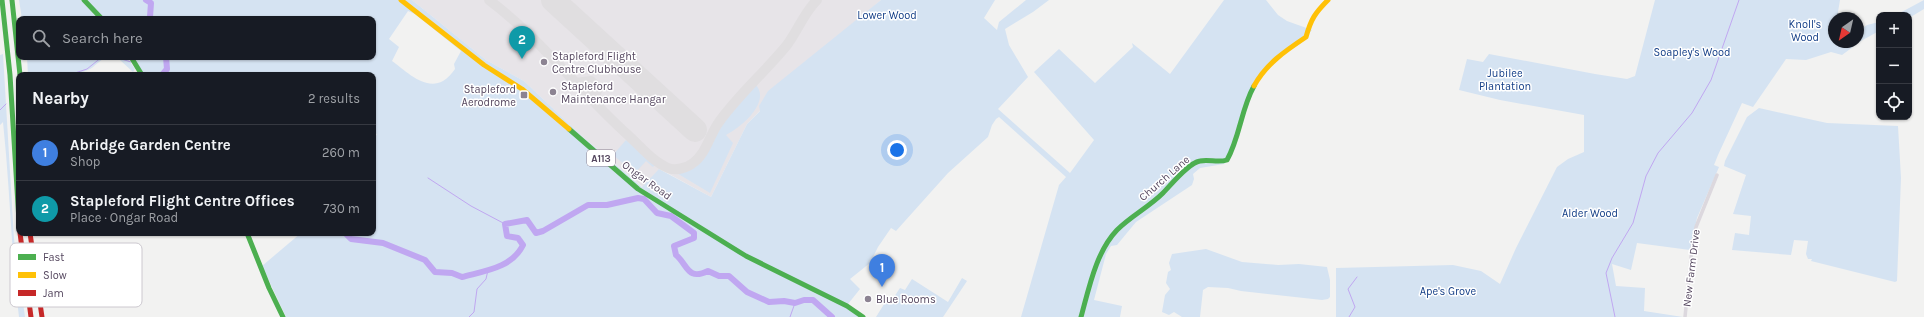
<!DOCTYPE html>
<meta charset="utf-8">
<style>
:root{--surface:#171b24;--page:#242831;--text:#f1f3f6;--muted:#9ea1a6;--line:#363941;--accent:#0f766e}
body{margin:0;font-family:Karla,sans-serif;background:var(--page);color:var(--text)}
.controls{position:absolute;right:12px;top:12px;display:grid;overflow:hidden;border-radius:8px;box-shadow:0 1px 3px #0004}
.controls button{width:36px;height:36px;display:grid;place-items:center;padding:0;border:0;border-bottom:1px solid var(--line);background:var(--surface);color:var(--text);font:20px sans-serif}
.compass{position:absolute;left:1828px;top:12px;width:36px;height:36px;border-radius:50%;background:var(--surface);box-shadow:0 1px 3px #0004;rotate:214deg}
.you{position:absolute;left:897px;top:150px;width:14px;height:14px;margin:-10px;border:3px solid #fff;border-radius:50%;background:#1a73e8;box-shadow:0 0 0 6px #1a73e833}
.badge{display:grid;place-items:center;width:26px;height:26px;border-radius:50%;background:var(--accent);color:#fff;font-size:13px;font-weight:700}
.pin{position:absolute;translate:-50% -33px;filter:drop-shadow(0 1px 2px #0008)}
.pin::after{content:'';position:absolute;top:21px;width:14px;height:12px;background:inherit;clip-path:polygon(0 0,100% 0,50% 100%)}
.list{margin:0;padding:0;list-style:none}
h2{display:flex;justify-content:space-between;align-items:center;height:52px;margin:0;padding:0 16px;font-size:17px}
h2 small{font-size:13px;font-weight:400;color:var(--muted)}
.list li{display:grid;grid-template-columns:26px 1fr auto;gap:12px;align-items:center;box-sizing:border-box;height:56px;padding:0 16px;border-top:1px solid var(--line)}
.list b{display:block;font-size:15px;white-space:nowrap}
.list p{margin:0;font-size:13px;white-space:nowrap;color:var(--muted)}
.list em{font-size:13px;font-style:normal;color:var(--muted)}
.icon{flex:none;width:22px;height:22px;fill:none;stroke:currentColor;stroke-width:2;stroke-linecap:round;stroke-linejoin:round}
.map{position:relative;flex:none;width:1924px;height:317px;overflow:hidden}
.search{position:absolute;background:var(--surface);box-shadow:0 1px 3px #0004;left:16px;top:16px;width:360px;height:44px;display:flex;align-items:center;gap:10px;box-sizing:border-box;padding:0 14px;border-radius:8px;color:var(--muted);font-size:15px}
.panel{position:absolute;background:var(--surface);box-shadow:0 1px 3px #0004;left:16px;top:72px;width:360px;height:164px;border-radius:8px}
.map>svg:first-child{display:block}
</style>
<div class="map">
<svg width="1924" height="317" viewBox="0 0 1924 317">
<rect width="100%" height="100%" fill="#f2f2f1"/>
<path fill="#e7e4e8" d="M412 0H881L785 85 747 124 711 197 660 169 643 187 583 137 524 81 486 60Z"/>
<g fill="#d5e3f2" fill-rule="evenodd">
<path d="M19 0H81L98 19H22Z"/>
<path d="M87 0H412L486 60 524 81 583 137 642 187 659 169 711 197 747 124 760 111 759 106 768 91 881 0H995L984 18 997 30 999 22 1026 0H1049L1033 12 1005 29 1009 45 1028 77 998 109 1070 173 1094 140 1034 72 1059 49 1095 83 1133 47 1132 43 1170 74 1224 0H1266L1278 15 1287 21 1312 30 1300 44 1279 57 1261 76 1246 108 1231 157 1224 164 1200 168 1193 174 1194 179 1192 185 1136 222 1117 245 1111 246 1106 254 1094 300 1122 306 1120 317H1021L1059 185 1066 177 999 117 996 119 992 125 988 137 948 173 896 231 891 228 878 247 870 263 850 279 860 289 848 304 862 317H286L262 266 301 233H373V136L377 135 373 128V75H144L133 57H373V19H104ZM408 11 415 14 461 51 454 64 455 69C452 73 448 78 443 81 425 91 406 71 392 61L399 47 389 39Z"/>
<path d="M1655 0H1840L1837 18H1834V42H1858V32L1867 25 1879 22V31L1861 41 1842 55 1831 52 1806 60 1786 59 1753 107 1742 103 1718 155 1714 165 1719 167 1697 218 1690 250 1637 243 1631 270 1612 264 1616 286 1645 288 1644 311 1683 317H1336V268L1453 265 1481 271 1500 284 1516 248 1557 167 1568 159 1584 152V115L1500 100 1459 90 1467 59 1483 62 1489 54 1595 74 1627 79 1635 76Z"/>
<path d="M1924 0V9L1909 18V15H1896Z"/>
<path d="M3 54 14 239 25 317H19C11 252 10 187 3 122L0 125V55Z"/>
<path d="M27 57H127L135 69 133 72 120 60H111L107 57C99 60 95 67 88 70 70 77 48 75 28 75Z"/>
<path d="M755 84C772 101 742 127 726 135L733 143 710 193 675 172 687 171 696 166 712 143 726 117Z"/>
<path d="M1759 108 1827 123 1898 126 1901 178 1897 281 1895 282 1811 261 1812 259H1808L1806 254 1808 241 1794 240 1791 255 1732 250 1735 233 1749 235 1751 216 1733 214 1746 175 1724 166 1725 161 1747 117Z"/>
<path d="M626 140 655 165 653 167 646 161 635 173 613 155Z"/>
<path d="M1206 249 1242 262 1278 265 1299 264 1327 267 1330 280V297L1328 299 1322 300 1241 291 1228 288 1208 287 1203 290 1200 317H1182L1174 312 1169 315 1162 312 1165 295 1170 289 1166 283 1168 272 1171 270 1169 263 1172 254Z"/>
<path d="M962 278 967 281 943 317H876L886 301 890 303 900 288 905 290 912 279 948 302Z"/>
</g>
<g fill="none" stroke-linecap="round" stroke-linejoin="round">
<g stroke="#c0a7f1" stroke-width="1">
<path d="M115 57 131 62"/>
<path d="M136 59 139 57"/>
<path d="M69 75 87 69 102 57"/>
<path d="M0 110 6 104"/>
<path d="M428 178 471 206 505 224"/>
<path d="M469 317 474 312 477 289 486 279 488 270"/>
<path d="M790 317 795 303"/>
<path d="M1349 317 1355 307 1348 289 1357 277"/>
<path d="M1615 317 1606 273 1612 258 1633 223 1646 176 1658 153 1692 113 1711 80 1739 0"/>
</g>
<g stroke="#c0a7f1" stroke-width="6">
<path d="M146 0 151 3 150 17 148 19"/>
<path d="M162 75 167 69 166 57"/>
<path d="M345 233 351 239 383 243 425 260 435 272 452 273 462 277C484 271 512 268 523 245L518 238 507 236 505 224 527 220 536 233 543 231 588 205H607L638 198 644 199 657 213 671 216 694 233V238L674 246 676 255C688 265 687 281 708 271L719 276H729L747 292 769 302 784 301 795 303 804 300H813L832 317"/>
</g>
<g stroke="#e0dee0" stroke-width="10">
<path d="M489 0C541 39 580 92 628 135 640 146 652 161 668 168 675 171 687 168 693 163 706 154 710 134 719 122 739 94 765 72 787 45 798 30 804 13 817 0"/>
<path d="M576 83 591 81 598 88 593 101"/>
</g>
<path stroke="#e0dee0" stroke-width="24" d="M553 0 695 130"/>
<path stroke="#dcd8de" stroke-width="3.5" d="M1685 317 1692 248 1696 227 1717 175"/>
<g stroke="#4caf50" stroke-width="5">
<path d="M2 0 10 75 19 221"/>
<path d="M12 0 20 75"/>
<path d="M84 0 102 19"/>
<path d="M131 57 142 75"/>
<path d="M569 129 638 189 746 256 847 306 863 317"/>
<path d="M247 233 269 288 283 317"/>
<path d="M1081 317C1089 288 1096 252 1117 230 1131 216 1149 207 1163 193 1171 185 1188 163 1200 161 1209 159 1218 163 1227 160 1240 137 1241 109 1254 86"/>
</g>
<g stroke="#ffc107" stroke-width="5">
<path d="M401 0 484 65 522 89 569 129"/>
<path d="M1254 86C1266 64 1285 51 1306 37 1311 19 1315 13 1328 0"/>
</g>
<g stroke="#c62828" stroke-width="5">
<path d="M20 233 31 317"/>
<path d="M30 233 42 317"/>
</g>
</g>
<g fill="#8c8392" stroke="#fff" stroke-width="1.5">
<circle cx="544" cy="62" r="4"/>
<circle cx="553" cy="92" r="4"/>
<rect x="520" y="91" width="8" height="8" rx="2"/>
<circle cx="868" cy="299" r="4"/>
</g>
<g text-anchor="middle" stroke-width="3" stroke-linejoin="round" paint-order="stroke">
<rect fill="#fff" stroke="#887e8f" stroke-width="1" x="587" y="150" width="28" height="16" rx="3"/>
<g font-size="10" font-weight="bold" fill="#55475f">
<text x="601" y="162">A113</text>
</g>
<g font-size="11" fill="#123d86" stroke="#fff">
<text x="887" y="19">Lower Wood</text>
<text x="1805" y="28">Knoll's<tspan x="1805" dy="13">Wood</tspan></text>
<text x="1692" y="56">Soapley's Wood</text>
<text x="1505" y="77">Jubilee<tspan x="1505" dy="13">Plantation</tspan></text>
<text x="1590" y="217">Alder Wood</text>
<text x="1448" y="295">Ape's Grove</text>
</g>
<g font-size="11" fill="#55475f" stroke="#fff" text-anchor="start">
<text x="552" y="60">Stapleford Flight<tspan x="552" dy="13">Centre Clubhouse</tspan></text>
<text x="561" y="90">Stapleford<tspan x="561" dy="13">Maintenance Hangar</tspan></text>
<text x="516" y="93" text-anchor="end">Stapleford<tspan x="516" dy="13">Aerodrome</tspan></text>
<text x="876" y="303">Blue Rooms</text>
</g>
<g font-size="11" fill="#55475f" stroke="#fff">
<text transform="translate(1164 178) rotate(-41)" y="4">Church Lane</text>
<text transform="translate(647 180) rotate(36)" y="4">Ongar Road</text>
<text transform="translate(1691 268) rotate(-83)" y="4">New Farm Drive</text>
</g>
</g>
<rect x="10" y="243" width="132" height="64" rx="6" fill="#fff" stroke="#ccc8cf" stroke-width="1"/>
<rect x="18" y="254" width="18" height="6" fill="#4caf50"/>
<rect x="18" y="272" width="18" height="6" fill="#ffc107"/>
<rect x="18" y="290" width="18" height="6" fill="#c62828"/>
<g font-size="11" fill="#55475f">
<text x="43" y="261">Fast</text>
<text x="43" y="279">Slow</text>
<text x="43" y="297">Jam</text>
</g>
</svg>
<div class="controls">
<button>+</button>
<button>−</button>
<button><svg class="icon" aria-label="locate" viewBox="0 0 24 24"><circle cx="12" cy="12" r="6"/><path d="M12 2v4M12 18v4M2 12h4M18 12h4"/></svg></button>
</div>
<svg class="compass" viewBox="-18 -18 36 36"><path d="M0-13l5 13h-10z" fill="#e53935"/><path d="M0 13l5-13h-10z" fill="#9ea1a6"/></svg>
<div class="you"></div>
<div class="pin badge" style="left:882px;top:287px;background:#3f7fe0">1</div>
<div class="pin badge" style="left:522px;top:59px;background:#0f9aa8">2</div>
<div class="search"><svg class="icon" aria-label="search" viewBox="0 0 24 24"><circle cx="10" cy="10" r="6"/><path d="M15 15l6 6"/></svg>Search here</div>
<section class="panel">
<h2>Nearby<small>2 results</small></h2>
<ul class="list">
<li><span class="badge" style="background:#3f7fe0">1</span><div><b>Abridge Garden Centre</b><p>Shop</p></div><em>260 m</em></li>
<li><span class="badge" style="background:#0f9aa8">2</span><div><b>Stapleford Flight Centre Offices</b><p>Place · Ongar Road</p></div><em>730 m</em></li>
</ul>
</section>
</div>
